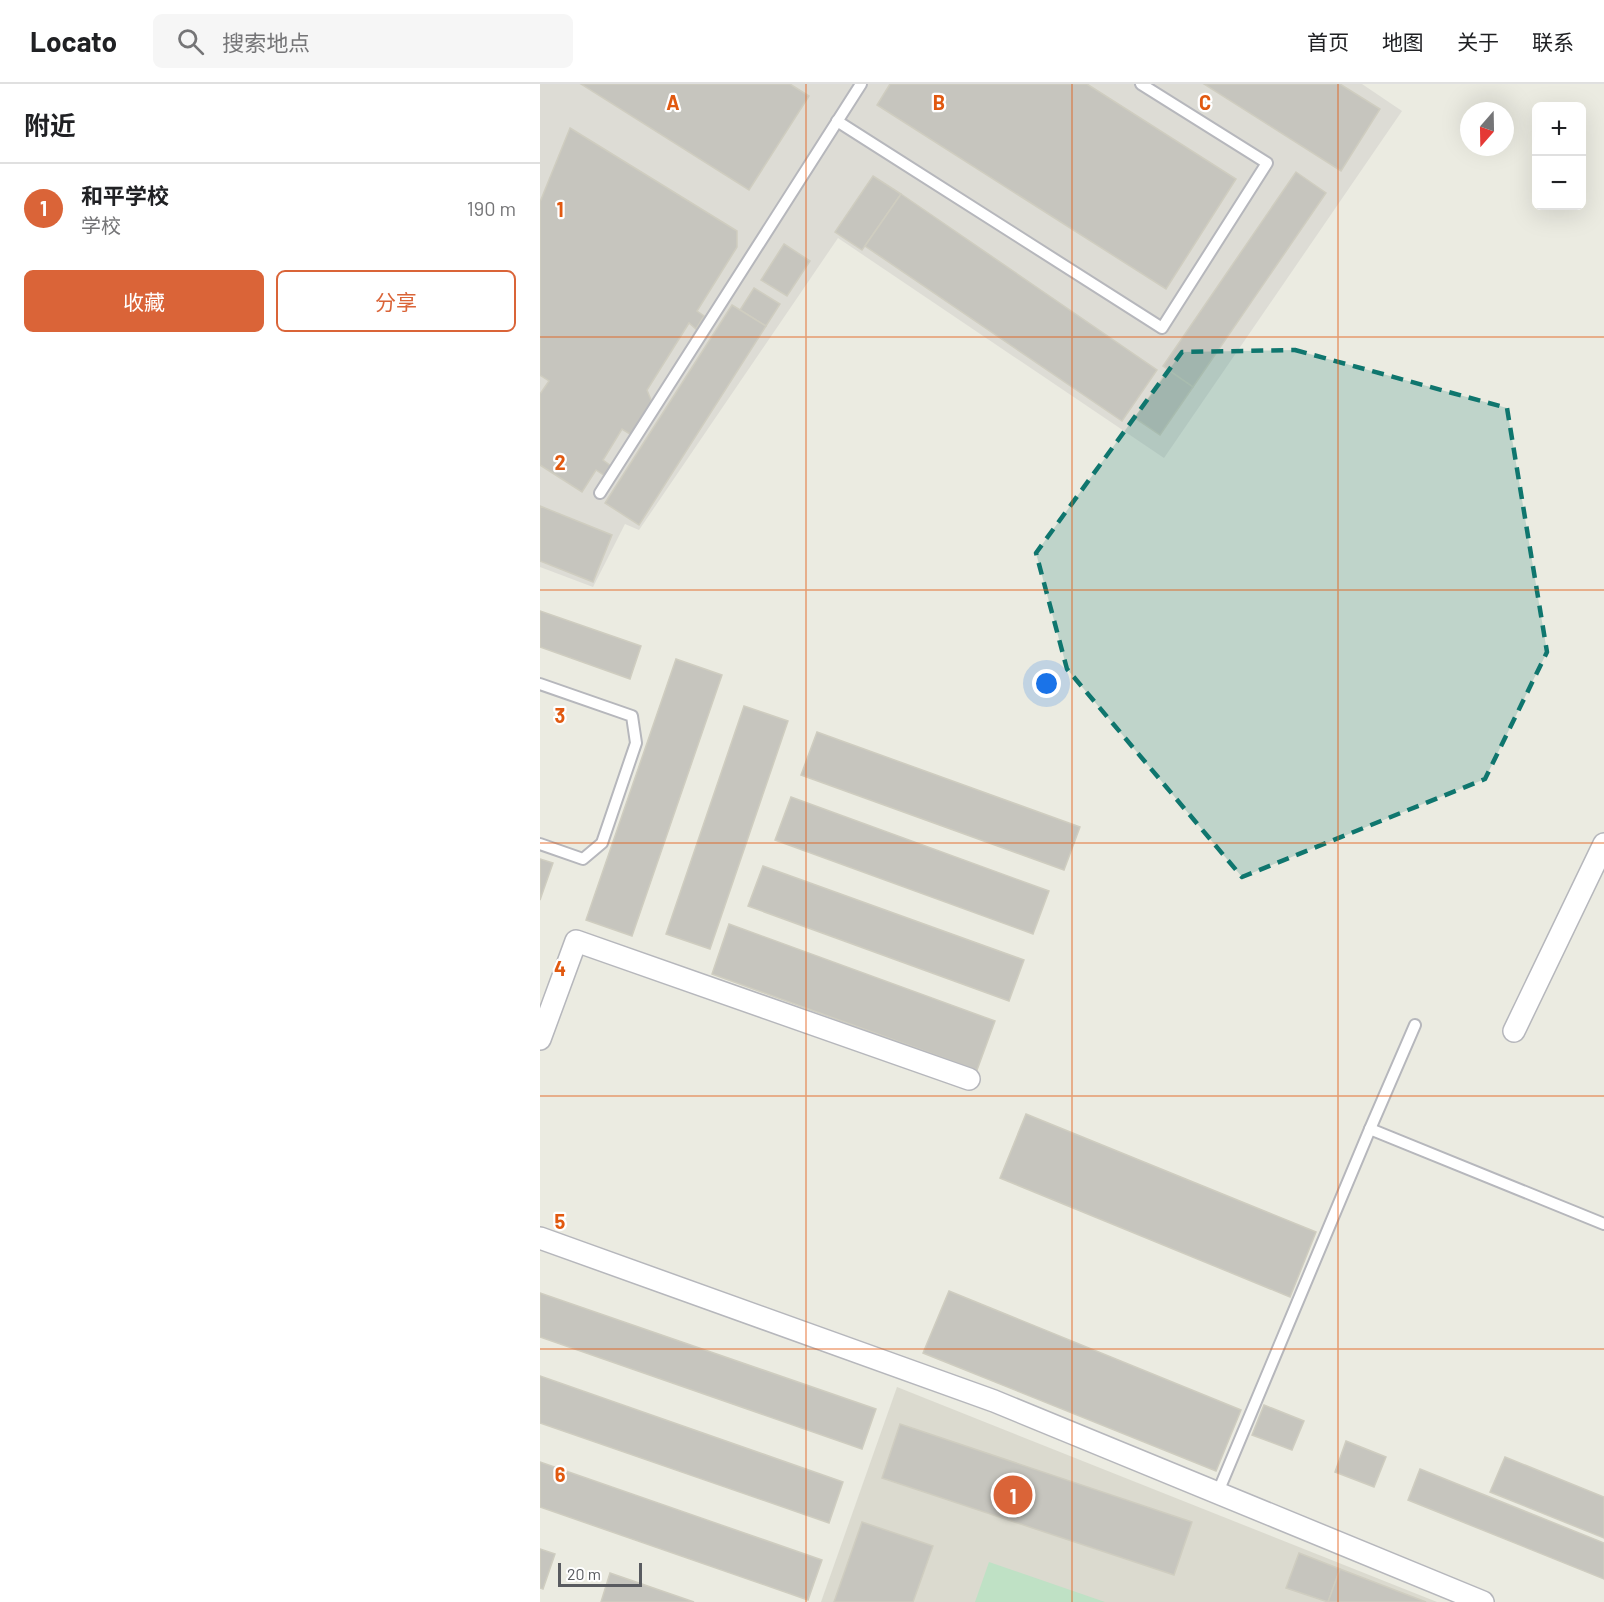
<!DOCTYPE html>
<html lang="zh">
<meta charset="utf-8">
<style>
:root{--surface:#fff;--page:#f6f6f6;--text:#202124;--muted:#757577;--line:#e0e0e0;--accent:#da6438}
body{margin:0;font-family:Barlow,"Noto Sans SC",sans-serif;background:var(--page);color:var(--text)}
.controls{position:absolute;right:18px;top:18px;display:grid;overflow:hidden;border-radius:9px;box-shadow:0 6px 24px #0002}
.controls button{width:54px;height:54px;display:grid;place-items:center;padding:0;border:0;border-bottom:2px solid var(--line);background:var(--surface);color:var(--text);font:30px sans-serif}
.compass{position:absolute;left:920px;top:18px;width:54px;height:54px;border-radius:50%;background:var(--surface);box-shadow:0 6px 24px #0002;rotate:200deg}
.scale{position:absolute;left:18px;bottom:15px;width:84px;box-sizing:border-box;padding-left:6px;border:3px solid #595b60;border-top:0;font-size:16px;line-height:21px;white-space:nowrap;color:#595b60;-webkit-text-stroke:4px #fff;paint-order:stroke}
.you{position:absolute;left:507px;top:600px;width:21px;height:21px;margin:-15px;border:4px solid #fff;border-radius:50%;background:#1a73e8;box-shadow:0 0 0 9px #1a73e833}
.badge{display:grid;place-items:center;width:39px;height:39px;border-radius:50%;background:var(--accent);color:#fff;font-size:20px;font-weight:700}
.pin{position:absolute;translate:-50% -50%;border:3px solid #fff;box-shadow:0 2px 6px #0006}
.list{margin:0;padding:0;list-style:none}
h2{display:flex;justify-content:space-between;align-items:center;height:78px;margin:0;padding:0 24px;font-size:26px}
h2 small{font-size:20px;font-weight:400;color:var(--muted)}
.list li{display:grid;grid-template-columns:39px 1fr auto;gap:18px;align-items:center;box-sizing:border-box;height:90px;padding:0 24px;border-top:2px solid var(--line)}
.list b{display:block;font-size:22px;white-space:nowrap}
.list p{margin:0;font-size:20px;white-space:nowrap;color:var(--muted)}
.list em{font-size:20px;font-style:normal;color:var(--muted)}
.actions{display:flex;gap:12px;padding:18px 24px}
.actions a{flex:1;padding:14px 0;border:2px solid var(--accent);border-radius:9px;text-align:center;font-size:21px;color:var(--accent)}
.actions .main{background:var(--accent);color:#fff}
.icon{flex:none;width:33px;height:33px;fill:none;stroke:currentColor;stroke-width:2;stroke-linecap:round;stroke-linejoin:round}
.map{position:relative;flex:none;width:1064px;height:1518px;overflow:hidden}
header{display:flex;align-items:center;gap:36px;box-sizing:border-box;height:84px;padding:0 30px;background:var(--surface);border-bottom:2px solid var(--line)}
header strong{font-size:28px}
nav{display:flex;gap:33px;margin-inline-start:auto;font-size:21px}
.search{width:420px;height:54px;background:var(--page);display:flex;align-items:center;gap:15px;box-sizing:border-box;padding:0 21px;border-radius:9px;color:var(--muted);font-size:22px}
main{display:flex}
aside{flex:1;background:var(--surface)}
.map>svg:first-child{display:block}
</style>
<header>
<strong>Locato</strong>
<div class="search"><svg class="icon" aria-label="search" viewBox="0 0 24 24"><circle cx="10" cy="10" r="6"/><path d="M15 15l6 6"/></svg>搜索地点</div>
<nav><a>首页</a><a>地图</a><a>关于</a><a>联系</a></nav>
</header>
<main>
<aside>
<h2>附近<small></small></h2>
<ul class="list">
<li><span class="badge">1</span><div><b>和平学校</b><p>学校</p></div><em>190 m</em></li>
</ul>
<div class="actions"><a class="main">收藏</a><a>分享</a></div>
</aside>
<div class="map">
<svg width="1064" height="1518" viewBox="0 0 1064 1518">
<rect width="100%" height="100%" fill="#ebebe1"/>
<path fill="#dddcd5" d="M0 0H822L862 27 624 374 298 154 99 446 85 440 53 503 0 483Z"/>
<path fill="#dbdacf" d="M357 1303 897 1518H281Z"/>
<path fill="#bfe1c5" d="M449 1478 565 1518H435Z"/>
<g fill="#c6c5be" stroke="#cfcdc0" stroke-width="1.5">
<path d="M41 0H250L269 12 209 106Z"/>
<path d="M350 0H547L696 95 626 205 337 21Z"/>
<path d="M664 0H800L840 25 801 87Z"/>
<path d="M30 44 197 147V163L157 227 164 232 156 245 149 239 107 306 113 321 93 352 82 345 63 376 71 382 65 392 56 386 42 408 0 381V310L9 297 0 291V118Z"/>
<path d="M756 88 786 109 653 303 623 282Z"/>
<path d="M333 92 361 110 322 166 295 148Z"/>
<path d="M361 110 617 286 582 337 325 162Z"/>
<path d="M244 160 270 177 247 212 221 196Z"/>
<path d="M214 204 240 220 226 242 200 226Z"/>
<path d="M192 221 226 242 99 441 65 419Z"/>
<path d="M628 286 653 303 620 351 595 334Z"/>
<path d="M0 422 72 451 53 498 0 477Z"/>
<path d="M0 527 101 562 90 595 0 563Z"/>
<path d="M136 575 182 591 92 852 46 836Z"/>
<path d="M204 622 248 637 170 865 126 850Z"/>
<path d="M277 648 540 743 524 786 261 691Z"/>
<path d="M251 713 509 807 493 850 235 756Z"/>
<path d="M0 775 13 779 0 816Z"/>
<path d="M223 782 484 876 469 917 208 822Z"/>
<path d="M189 840 455 937 437 986 172 890Z"/>
<path d="M486 1030 776 1148 750 1213 460 1094Z"/>
<path d="M409 1207 701 1326 676 1387 383 1269Z"/>
<path d="M0 1209 336 1325 322 1365 0 1253Z"/>
<path d="M0 1292 303 1398 289 1439 0 1339Z"/>
<path d="M724 1321 764 1337 752 1366 712 1351Z"/>
<path d="M360 1340 652 1438 634 1491 342 1394Z"/>
<path d="M806 1357 846 1373 834 1403 795 1388Z"/>
<path d="M965 1373 1064 1413V1454L950 1408Z"/>
<path d="M0 1378 282 1476 268 1516 0 1423Z"/>
<path d="M880 1385 1064 1459V1495L868 1416Z"/>
<path d="M322 1438 393 1462 373 1518H294Z"/>
<path d="M0 1465 15 1470 3 1505 0 1504Z"/>
<path d="M759 1469 800 1485 788 1518 746 1504Z"/>
<path d="M800 1485 886 1518H788Z"/>
<path d="M70 1489 154 1518H61Z"/>
</g>
<g fill="none" stroke-linecap="round" stroke-linejoin="round">
<g stroke="#b6b7bc" stroke-width="14">
<g id="lane">
<path d="M297 37 622 244 727 79 601 0"/>
<path d="M60 409 321 0"/>
<path d="M0 600 92 632 96 659 62 759 43 775 0 760"/>
<path d="M830 1045 1064 1140"/>
<path d="M678 1408 830 1045 875 941"/>
</g>
</g>
<g stroke="#b6b7bc" stroke-width="24">
<g id="street">
<path d="M974 947 1064 760"/>
<path d="M0 955 36 857 429 995"/>
<path d="M0 1154 454 1317 943 1518"/>
</g>
</g>
<use href="#lane" stroke="#fff" stroke-width="10"/>
<use href="#street" stroke="#fff" stroke-width="21"/>
</g>
<path fill="#0f766e" fill-opacity="0.2" stroke="#0f766e" stroke-width="4.5" stroke-dasharray="12 8" stroke-linejoin="round" d="M755 266 967 324 1007 568 945 695 702 793 527 585 496 469 642 268Z"/>
<path fill="none" stroke="#e15910" stroke-width="1.5" stroke-opacity="0.55" d="M266 0V1518M532 0V1518M798 0V1518M0 253H1064M0 506H1064M0 759H1064M0 1012H1064M0 1265H1064"/>
<g font-size="20" text-anchor="middle" font-weight="bold" fill="#e15910" stroke="#fff" stroke-width="4.5" stroke-linejoin="round" paint-order="stroke">
<text x="133" y="26">A</text>
<text x="399" y="26">B</text>
<text x="665" y="26">C</text>
<text x="20" y="133">1</text>
<text x="20" y="386">2</text>
<text x="20" y="639">3</text>
<text x="20" y="892">4</text>
<text x="20" y="1145">5</text>
<text x="20" y="1398">6</text>
</g>
</svg>
<div class="controls">
<button>+</button>
<button>−</button>
</div>
<svg class="compass" viewBox="-18 -18 36 36"><path d="M0-13l5 13h-10z" fill="#e53935"/><path d="M0 13l5-13h-10z" fill="#757577"/></svg>
<div class="scale">20 m</div>
<div class="you"></div>
<div class="pin badge" style="left:473px;top:1411px">1</div>
</div>
</main>
